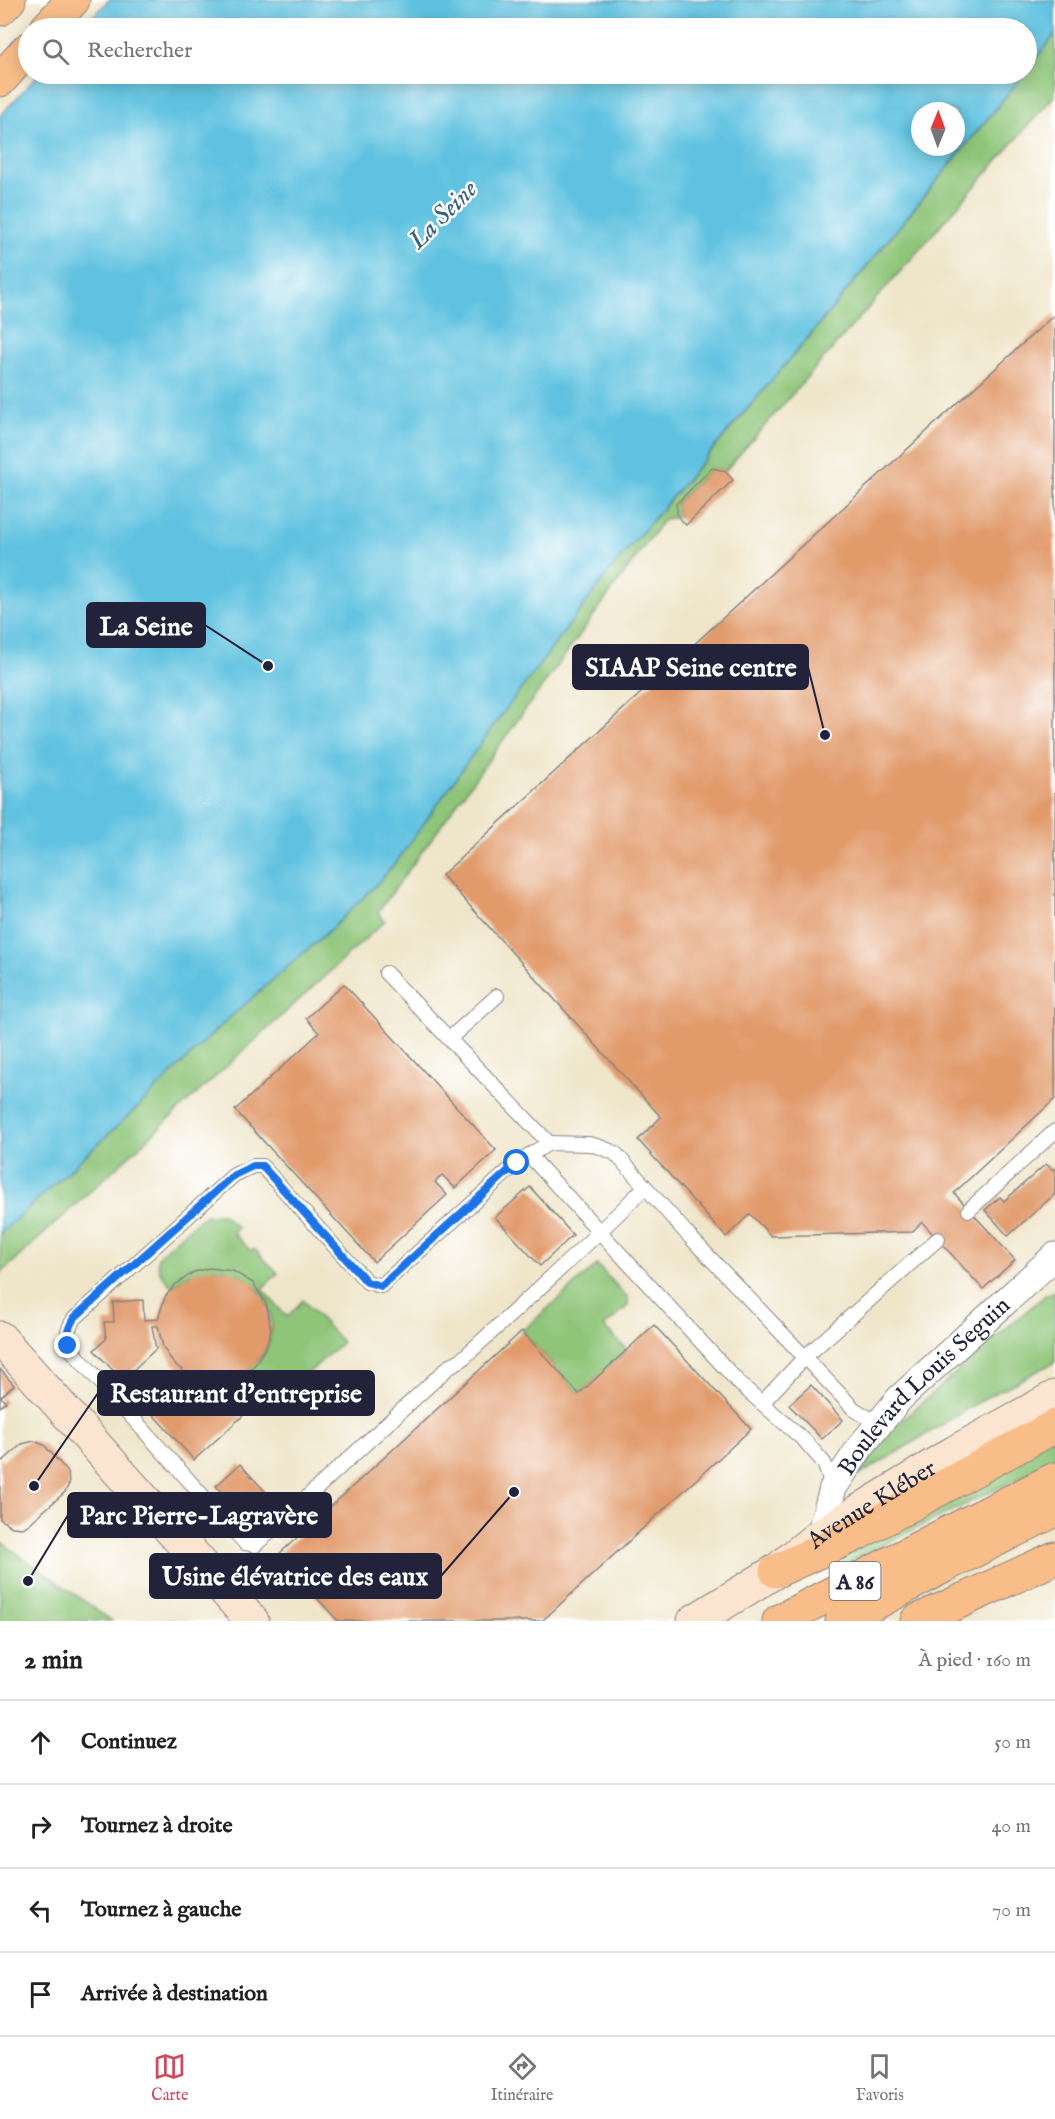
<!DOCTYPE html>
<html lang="fr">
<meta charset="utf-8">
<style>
:root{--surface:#fff;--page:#f2f2f2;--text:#202124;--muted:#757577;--line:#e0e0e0;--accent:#d1495b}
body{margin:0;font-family:"IM FELL English",serif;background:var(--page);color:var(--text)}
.compass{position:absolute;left:911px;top:102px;width:54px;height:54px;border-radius:50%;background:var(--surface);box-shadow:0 3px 15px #0003;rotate:1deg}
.stop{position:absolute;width:18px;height:18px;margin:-14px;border:4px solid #1a73e8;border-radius:50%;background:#fff}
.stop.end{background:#1a73e8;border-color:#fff;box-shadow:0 2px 6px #0008}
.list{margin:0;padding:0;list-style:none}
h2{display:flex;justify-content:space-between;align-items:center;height:78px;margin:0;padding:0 24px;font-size:26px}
h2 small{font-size:20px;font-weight:400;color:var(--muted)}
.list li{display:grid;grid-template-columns:39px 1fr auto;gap:18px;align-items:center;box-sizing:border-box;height:84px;padding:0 24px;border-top:2px solid var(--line)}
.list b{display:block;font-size:22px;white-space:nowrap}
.list em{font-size:20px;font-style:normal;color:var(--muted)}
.icon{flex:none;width:33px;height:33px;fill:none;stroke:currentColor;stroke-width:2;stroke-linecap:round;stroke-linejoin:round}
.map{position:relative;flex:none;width:1055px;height:1621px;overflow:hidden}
.search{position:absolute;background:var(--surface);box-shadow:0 3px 15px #0003;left:18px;right:18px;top:18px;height:66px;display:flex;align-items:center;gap:15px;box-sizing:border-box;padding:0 21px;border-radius:33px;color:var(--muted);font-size:22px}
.sheet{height:414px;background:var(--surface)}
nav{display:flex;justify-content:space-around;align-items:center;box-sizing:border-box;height:84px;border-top:2px solid var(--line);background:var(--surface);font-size:16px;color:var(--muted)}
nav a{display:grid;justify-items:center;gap:3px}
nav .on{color:var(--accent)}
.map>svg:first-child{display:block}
</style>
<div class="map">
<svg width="1055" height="1621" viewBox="0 0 1055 1621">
<rect width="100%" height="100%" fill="#fff"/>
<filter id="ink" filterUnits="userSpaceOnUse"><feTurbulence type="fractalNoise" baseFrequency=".0167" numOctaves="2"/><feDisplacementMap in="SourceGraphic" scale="12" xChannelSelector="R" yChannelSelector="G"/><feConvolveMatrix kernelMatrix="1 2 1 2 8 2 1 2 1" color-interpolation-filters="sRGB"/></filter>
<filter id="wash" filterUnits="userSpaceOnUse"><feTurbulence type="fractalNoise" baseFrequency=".008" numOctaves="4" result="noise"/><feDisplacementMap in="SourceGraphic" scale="24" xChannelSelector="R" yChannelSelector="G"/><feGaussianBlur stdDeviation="1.35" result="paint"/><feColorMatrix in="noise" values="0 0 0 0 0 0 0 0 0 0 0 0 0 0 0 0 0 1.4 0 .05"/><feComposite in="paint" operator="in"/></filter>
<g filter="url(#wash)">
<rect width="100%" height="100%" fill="#efe5c9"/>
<g fill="#8ec578" stroke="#58745a" stroke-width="1.5">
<path d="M1055 34V95L725 471 712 468 676 503 678 517 664 519 378 912 385 921 0 1274V1234L138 1107 218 1028 332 928 376 885 397 861 488 733 616 563 811 335 1024 74H1026L1027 70Z"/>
<path d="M222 1214 238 1228 233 1233 251 1251 254 1249 278 1273 262 1289 287 1317 303 1300 342 1342 267 1411 242 1385 231 1395 220 1383 221 1381C235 1379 248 1373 257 1362 304 1307 227 1235 172 1287 166 1280 155 1269 158 1258 160 1251 193 1226 200 1219L206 1215Z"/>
<path d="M597 1265 628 1298V1306L604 1327 627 1350 579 1394 522 1331Z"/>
<path d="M1055 1291V1362L985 1398 858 1476 890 1431 1018 1318 1046 1295Z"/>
<path d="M1055 1435V1460L844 1564 839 1555Z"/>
<path d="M0 1541 112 1621H0Z"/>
</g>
<g fill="#61c2e0" stroke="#42728e" stroke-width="1.5" fill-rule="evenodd">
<path d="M109 0H1055V34L1027 70 1026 28H82Z"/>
<path d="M39 74H1024L811 334 616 563 488 733 397 861 376 885 332 928 218 1028 138 1107 0 1234V116ZM920 111H956V147H920Z"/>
</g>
<g id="blocks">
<g fill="#e19a6b">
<path d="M1055 314V1099L954 1193 1015 1260 983 1289 922 1222 912 1232 771 1236 750 1214 726 1237 638 1140 661 1117 442 875Z"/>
<path d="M712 468 725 471 733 480 686 525 678 517 676 504Z"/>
<path d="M344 984 496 1150 455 1188 442 1175 435 1182 447 1195 374 1262 235 1110 319 1033 306 1018Z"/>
<path d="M1046 1164 1053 1170 1055 1168V1194L1008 1236 985 1210 1000 1197 1004 1201Z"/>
<path d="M530 1187 573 1235 540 1266 495 1217Z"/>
<path d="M209 1268 233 1271 253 1283 266 1303 271 1330 267 1345 255 1365 242 1374 221 1381 220 1383 246 1413 194 1460 149 1410 183 1379 205 1387 206 1380 189 1375 173 1363 163 1347 158 1326H152L156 1349 122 1380 94 1350 106 1339 104 1322H114L113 1302 143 1300 144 1320 158 1319 165 1297 175 1285 194 1272Z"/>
<path d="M654 1325 751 1429 542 1621H338L278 1555 522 1331 579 1394Z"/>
<path d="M0 1369 14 1385 1 1397 6 1402 0 1407Z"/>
<path d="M811 1385 843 1420 822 1439 789 1405Z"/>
<path d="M34 1441 44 1445 68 1472 69 1484 65 1492 29 1524 23 1528 12 1527 0 1519V1458L3 1461 22 1444Z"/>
<path d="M240 1464 273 1500 249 1522 216 1486Z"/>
</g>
</g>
</g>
<g filter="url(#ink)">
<use href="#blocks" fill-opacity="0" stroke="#888482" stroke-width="1.5"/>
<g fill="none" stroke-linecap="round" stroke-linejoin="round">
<g stroke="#888482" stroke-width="16">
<g id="lane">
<path d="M386 973 549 1143"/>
<path d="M449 1039 497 996"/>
<path d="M529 1155 740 1384 805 1441 824 1463 833 1488"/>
<path d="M645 1187C586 1247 523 1303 461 1360L451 1365 255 1545 245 1543 68 1346C66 1335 68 1328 74 1319L234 1175 253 1166H262L367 1282 381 1286 517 1163 549 1143 589 1144 600 1147 615 1153 690 1237 854 1409 878 1424"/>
<path d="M969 1210 1055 1131"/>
<path d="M762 1403 805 1357 938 1239"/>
</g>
</g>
<g stroke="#888482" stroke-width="29">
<g id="street">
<path id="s1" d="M820 1535 833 1488 861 1446 899 1399 1055 1256"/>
</g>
</g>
<g stroke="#888482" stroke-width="35">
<g id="secondary">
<path d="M0 1338 252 1621"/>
<path id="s2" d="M694 1621 776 1571 820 1535 955 1452 1055 1397"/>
</g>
</g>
<g stroke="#888482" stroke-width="35">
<g id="primary">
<path d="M0 9 9 0"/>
<path d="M47 28 73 0"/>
<path d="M0 80 28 49"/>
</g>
</g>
<g stroke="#888482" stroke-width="35">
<g id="highway">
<path d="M776 1571 857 1534 1055 1426"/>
<path d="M779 1621 930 1542 1055 1479"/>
<path d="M842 1621 944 1566 1055 1510"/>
<path d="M917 1621 1055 1558"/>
</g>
</g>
<use href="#lane" stroke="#fff" stroke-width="14"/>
<use href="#street" stroke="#fff" stroke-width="27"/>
<use href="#secondary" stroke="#fce5d0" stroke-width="33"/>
<use href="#primary" stroke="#f8bd89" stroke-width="33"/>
<use href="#highway" stroke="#f8bd89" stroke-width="33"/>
</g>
</g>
<g fill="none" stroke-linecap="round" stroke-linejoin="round" filter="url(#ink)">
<path stroke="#1a73e8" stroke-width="8" d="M68 1346C66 1335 68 1328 74 1318L234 1175 253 1166H262L367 1282 381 1286 517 1163"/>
</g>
<g text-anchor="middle" stroke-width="5" stroke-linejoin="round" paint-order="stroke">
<rect fill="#fff" stroke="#646476" stroke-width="1.5" x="829.5" y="1562" width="51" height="38" rx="4.5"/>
<g font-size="22" font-weight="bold" fill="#22223b">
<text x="855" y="1589">A 86</text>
</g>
<g font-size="24" fill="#22223b" stroke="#fff">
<text dy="8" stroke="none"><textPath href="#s1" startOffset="186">Boulevard Louis Seguin</textPath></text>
<text dy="8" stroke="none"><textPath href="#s2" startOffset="213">Avenue Kléber</textPath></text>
</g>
<g font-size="26" font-style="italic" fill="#3b627d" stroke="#fff">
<text transform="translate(442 214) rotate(-45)" y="9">La Seine</text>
</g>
</g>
<path fill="none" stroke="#22223b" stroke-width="2" d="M268 666L205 625M825 735L808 667M34 1486L98 1393M28 1581L68 1515M514 1492L441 1576"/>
<g fill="#22223b" stroke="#fff" stroke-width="2">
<circle cx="268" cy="666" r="6"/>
<circle cx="825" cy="735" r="6"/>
<circle cx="34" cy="1486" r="6"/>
<circle cx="28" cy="1581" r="6"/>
<circle cx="514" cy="1492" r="6"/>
</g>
<g fill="#22223b" stroke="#22223b" stroke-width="2">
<rect x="87" y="603" width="118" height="44" rx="6"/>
<rect x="573" y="645" width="235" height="44" rx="6"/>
<rect x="98" y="1371" width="276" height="44" rx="6"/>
<rect x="68" y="1493" width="263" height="44" rx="6"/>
<rect x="150" y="1554" width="291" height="44" rx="6"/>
</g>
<g font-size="26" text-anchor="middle" font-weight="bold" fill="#fff">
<text x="146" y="635">La Seine</text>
<text x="691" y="676">SIAAP Seine centre</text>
<text x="236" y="1402">Restaurant d'entreprise</text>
<text x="199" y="1524">Parc Pierre-Lagravère</text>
<text x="295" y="1585">Usine élévatrice des eaux</text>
</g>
</svg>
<svg class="compass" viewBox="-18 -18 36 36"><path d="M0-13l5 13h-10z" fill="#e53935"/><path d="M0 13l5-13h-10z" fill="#757577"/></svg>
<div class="stop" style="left:517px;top:1163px"></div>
<div class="stop end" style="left:68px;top:1346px"></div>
<div class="search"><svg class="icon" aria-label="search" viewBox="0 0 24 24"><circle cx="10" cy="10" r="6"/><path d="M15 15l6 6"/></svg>Rechercher</div>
</div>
<section class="sheet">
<h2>2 min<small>À pied · 160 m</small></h2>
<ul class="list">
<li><svg class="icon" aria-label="ahead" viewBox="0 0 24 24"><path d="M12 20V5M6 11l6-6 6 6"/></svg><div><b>Continuez</b></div><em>50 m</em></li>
<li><svg class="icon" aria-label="right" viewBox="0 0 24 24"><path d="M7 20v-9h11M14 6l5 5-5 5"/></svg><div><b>Tournez à droite</b></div><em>40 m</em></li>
<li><svg class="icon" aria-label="left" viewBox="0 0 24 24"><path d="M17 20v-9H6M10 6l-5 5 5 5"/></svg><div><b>Tournez à gauche</b></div><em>70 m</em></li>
<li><svg class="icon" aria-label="arrive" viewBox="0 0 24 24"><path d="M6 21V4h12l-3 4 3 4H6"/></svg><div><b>Arrivée à destination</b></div></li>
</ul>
</section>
<nav>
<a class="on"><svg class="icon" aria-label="map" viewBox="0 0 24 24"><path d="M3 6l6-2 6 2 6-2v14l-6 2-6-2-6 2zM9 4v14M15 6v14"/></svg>Carte</a>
<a><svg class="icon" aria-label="directions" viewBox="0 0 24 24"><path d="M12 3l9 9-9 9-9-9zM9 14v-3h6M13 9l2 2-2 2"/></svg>Itinéraire</a>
<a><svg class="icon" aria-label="saved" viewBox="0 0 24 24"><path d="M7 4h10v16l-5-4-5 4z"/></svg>Favoris</a>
</nav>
